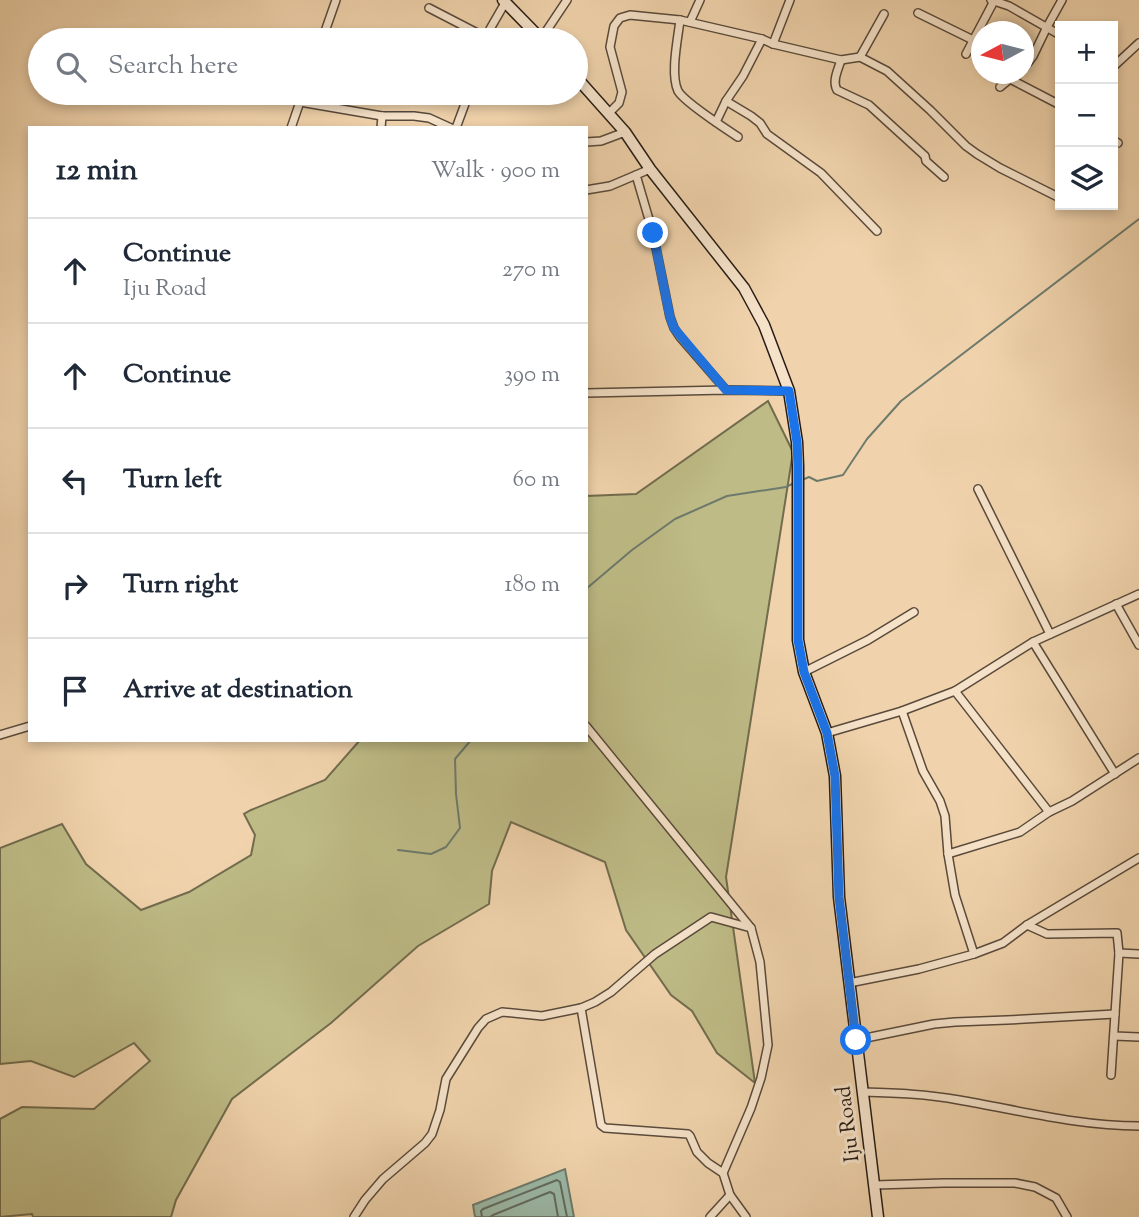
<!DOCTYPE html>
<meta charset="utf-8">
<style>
:root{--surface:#fff;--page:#f6f6f7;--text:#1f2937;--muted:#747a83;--line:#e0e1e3}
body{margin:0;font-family:"Sorts Mill Goudy",serif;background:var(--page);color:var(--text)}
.controls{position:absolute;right:21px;top:21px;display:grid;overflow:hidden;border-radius:0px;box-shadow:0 4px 10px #0003}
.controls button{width:63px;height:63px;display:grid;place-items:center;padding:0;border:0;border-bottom:2px solid var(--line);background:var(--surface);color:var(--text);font:35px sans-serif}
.compass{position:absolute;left:971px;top:21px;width:63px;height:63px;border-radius:50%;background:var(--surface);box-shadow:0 4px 10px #0003;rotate:263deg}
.stop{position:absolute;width:21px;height:21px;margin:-16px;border:5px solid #1a73e8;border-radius:50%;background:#fff}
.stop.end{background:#1a73e8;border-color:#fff;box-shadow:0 2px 7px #0008}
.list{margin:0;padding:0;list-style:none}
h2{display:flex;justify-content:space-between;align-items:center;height:91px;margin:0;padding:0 28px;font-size:30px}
h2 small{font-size:23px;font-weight:400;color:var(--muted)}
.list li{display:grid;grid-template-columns:46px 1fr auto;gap:21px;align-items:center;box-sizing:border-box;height:105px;padding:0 28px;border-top:2px solid var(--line)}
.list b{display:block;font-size:26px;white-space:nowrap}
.list p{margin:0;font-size:23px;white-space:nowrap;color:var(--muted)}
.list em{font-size:23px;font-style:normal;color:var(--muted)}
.icon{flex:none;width:38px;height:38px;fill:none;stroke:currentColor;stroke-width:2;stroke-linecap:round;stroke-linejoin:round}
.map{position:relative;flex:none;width:1139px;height:1217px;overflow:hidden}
.search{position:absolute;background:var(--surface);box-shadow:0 4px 10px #0003;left:28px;top:28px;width:560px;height:77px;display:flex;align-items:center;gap:18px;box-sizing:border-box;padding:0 24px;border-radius:38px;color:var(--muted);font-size:26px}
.panel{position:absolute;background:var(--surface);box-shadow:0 4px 10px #0003;left:28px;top:126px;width:560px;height:616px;border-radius:0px}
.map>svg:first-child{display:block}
</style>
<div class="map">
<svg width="1139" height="1217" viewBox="0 0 1139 1217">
<rect width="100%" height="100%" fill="#f0d3ac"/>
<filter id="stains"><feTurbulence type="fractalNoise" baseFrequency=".00286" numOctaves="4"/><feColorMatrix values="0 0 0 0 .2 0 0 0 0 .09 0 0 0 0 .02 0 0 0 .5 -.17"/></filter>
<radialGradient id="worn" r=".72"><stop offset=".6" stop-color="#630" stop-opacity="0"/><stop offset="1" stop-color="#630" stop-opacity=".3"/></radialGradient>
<path fill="#bebb86" stroke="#726c4e" stroke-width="2" d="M768 401 793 452 726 877 755 1083 717 1053 692 1011 671 995 626 930 605 862 511 822 492 871 489 904 418 946 331 1023 232 1099 176 1200 171 1217H33L32 1214 0 1217V1119L22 1107 94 1109 150 1061 134 1043 74 1077 31 1061 0 1064V848L62 824 86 864 141 910 189 892 251 855 255 835 244 814 251 810 325 780 360 740H586V496L636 494Z"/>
<path fill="#9bb8a6" stroke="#6d7a6c" stroke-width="2" d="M565 1169 574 1217H475L473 1205Z"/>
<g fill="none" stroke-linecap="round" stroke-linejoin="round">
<g stroke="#616a5e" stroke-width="2">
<path d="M482 1217 481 1211 483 1209 557 1180 560 1182 567 1217"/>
<path d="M490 1217 493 1215 550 1192 554 1194 558 1217"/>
</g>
<g stroke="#6d7a6c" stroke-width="2">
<path d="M802 480 809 477 817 481 843 475 867 439 901 401 1139 219"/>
<path d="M586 589 632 550 675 519 727 496 786 487 794 483"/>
<path d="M398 850 431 854 446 847 460 828 456 794 455 759 471 740"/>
</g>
<g stroke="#594a3b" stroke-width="10">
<g id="minor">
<path d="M991 0 1009 6 1060 35"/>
<path d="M429 8 487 38"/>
<path d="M918 13 973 40"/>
<path d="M680 20C678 38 670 74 678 91 684 102 726 129 738 137"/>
<path d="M690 22 700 0"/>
<path d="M486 39 490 29 505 3"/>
<path d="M541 39 567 0"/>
<path d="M322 40 336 0"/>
<path d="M773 44 790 0"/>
<path d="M966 54 994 1"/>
<path d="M860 57 884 14"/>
<path d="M841 60C838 70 832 81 837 90L869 105 925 156 926 161 944 177"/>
<path d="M1113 67 1139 43"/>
<path d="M1024 68 1033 56 1047 27 1062 0"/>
<path d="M1010 79 1060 105"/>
<path d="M1000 87 1016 74"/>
<path d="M726 101 751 116 760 123 767 134 821 173 877 231"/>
<path d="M300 102 382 116H414L429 118 451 128"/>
<path d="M609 113 619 103 622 92 610 47 614 26 620 18 630 15 680 20 762 39 773 44 841 60 860 57 887 71 930 110 966 146 977 154 1000 168 1060 198"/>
<path d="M716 122 726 101 743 76 762 39"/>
<path d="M291 128 303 93"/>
<path d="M381 128 382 116"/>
<path d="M456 128 469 93"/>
<path d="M1113 140 1118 143"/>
<path d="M586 142 601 141 625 132"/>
<path d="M650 169 636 175 653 233 670 317 674 328 680 337 726 390"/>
<path d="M586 190 610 186 636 175"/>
<path d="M586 393 726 390 789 391"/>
<path d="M978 489 1050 634"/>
<path d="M1116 604 1139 645"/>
<path d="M1033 642 1115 774"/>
<path d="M804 672 868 640 914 612"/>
<path d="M955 691 1049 812"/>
<path d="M902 711 923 771 940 801 945 816 948 854 955 895 974 954"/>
<path d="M586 726 751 928 760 962 768 1045 761 1078 751 1108 723 1173"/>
<path d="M827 733 902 711 955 691 1033 642 1139 594"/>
<path d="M0 735 30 726"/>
<path d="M948 854 1020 832 1049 812 1072 801 1139 758"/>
<path d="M1027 925 1047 934 1117 933 1119 953 1111 1075"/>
<path d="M1119 953 1139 954"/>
<path d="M849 983 919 969 974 954 1003 943 1027 925 1139 858"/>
<path d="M581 1008 601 1125 605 1128 688 1134 690 1136 697 1152 708 1163 723 1173 730 1195 746 1217"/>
<path d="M1114 1036 1139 1037"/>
<path d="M856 1040 934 1024 955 1022 1007 1020 1115 1014"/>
<path d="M863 1092C895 1093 927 1094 959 1100 1018 1110 1078 1126 1139 1126"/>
<path d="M874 1185 944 1183H1015L1035 1187 1056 1198 1067 1217"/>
<path d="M354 1217 365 1200 383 1179 425 1143 432 1134 440 1110 446 1079 478 1028 486 1019 502 1012 542 1016 581 1008 595 1002 611 992 655 954 711 917 751 928"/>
<path d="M710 1217 730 1195"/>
</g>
</g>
<g stroke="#271c15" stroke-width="13">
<g id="secondary">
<path d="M503 0 542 40"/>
<path d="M576 77 625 132 650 169 744 288 764 325 789 391 797 442 798 466V640L804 672 827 733 835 776 839 897 878 1217"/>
</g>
</g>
<use href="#minor" stroke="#f5e2c9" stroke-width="7"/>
<use href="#secondary" stroke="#f5e2c9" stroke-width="10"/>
</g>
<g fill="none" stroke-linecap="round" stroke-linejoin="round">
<path stroke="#1a73e8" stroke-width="9" d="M653 233 670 317 674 328 726 390 789 391 797 442 798 466V640L804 672 827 733 835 776 839 897 856 1040"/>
</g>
<g text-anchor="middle" stroke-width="6" stroke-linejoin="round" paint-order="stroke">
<g font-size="21" fill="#271c15" stroke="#f5e2c9">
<text transform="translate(847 1124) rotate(-97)" y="7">Iju Road</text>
</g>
</g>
<rect width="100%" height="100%" filter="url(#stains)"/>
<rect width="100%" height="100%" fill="url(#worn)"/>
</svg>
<div class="controls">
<button>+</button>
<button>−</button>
<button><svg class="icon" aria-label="layers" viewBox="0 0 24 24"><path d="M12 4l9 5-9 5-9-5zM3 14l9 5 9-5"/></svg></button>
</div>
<svg class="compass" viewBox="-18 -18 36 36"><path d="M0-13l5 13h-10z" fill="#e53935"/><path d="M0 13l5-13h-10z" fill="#747a83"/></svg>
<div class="stop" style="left:856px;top:1040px"></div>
<div class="stop end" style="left:653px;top:233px"></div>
<div class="search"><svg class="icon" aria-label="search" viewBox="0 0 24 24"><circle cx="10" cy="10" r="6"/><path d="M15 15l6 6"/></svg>Search here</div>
<section class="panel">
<h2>12 min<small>Walk · 900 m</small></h2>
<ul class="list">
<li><svg class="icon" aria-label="ahead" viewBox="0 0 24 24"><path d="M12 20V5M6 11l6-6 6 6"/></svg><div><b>Continue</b><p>Iju Road</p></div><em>270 m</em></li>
<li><svg class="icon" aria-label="ahead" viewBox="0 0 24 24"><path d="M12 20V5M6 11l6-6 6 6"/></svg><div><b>Continue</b></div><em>390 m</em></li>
<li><svg class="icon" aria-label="left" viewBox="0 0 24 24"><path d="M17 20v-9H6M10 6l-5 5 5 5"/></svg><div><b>Turn left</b></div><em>60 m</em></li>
<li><svg class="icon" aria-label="right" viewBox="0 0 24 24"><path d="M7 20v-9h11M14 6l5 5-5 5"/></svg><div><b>Turn right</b></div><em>180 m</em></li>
<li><svg class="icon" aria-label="arrive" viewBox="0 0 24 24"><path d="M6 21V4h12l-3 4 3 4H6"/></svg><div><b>Arrive at destination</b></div></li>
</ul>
</section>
</div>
